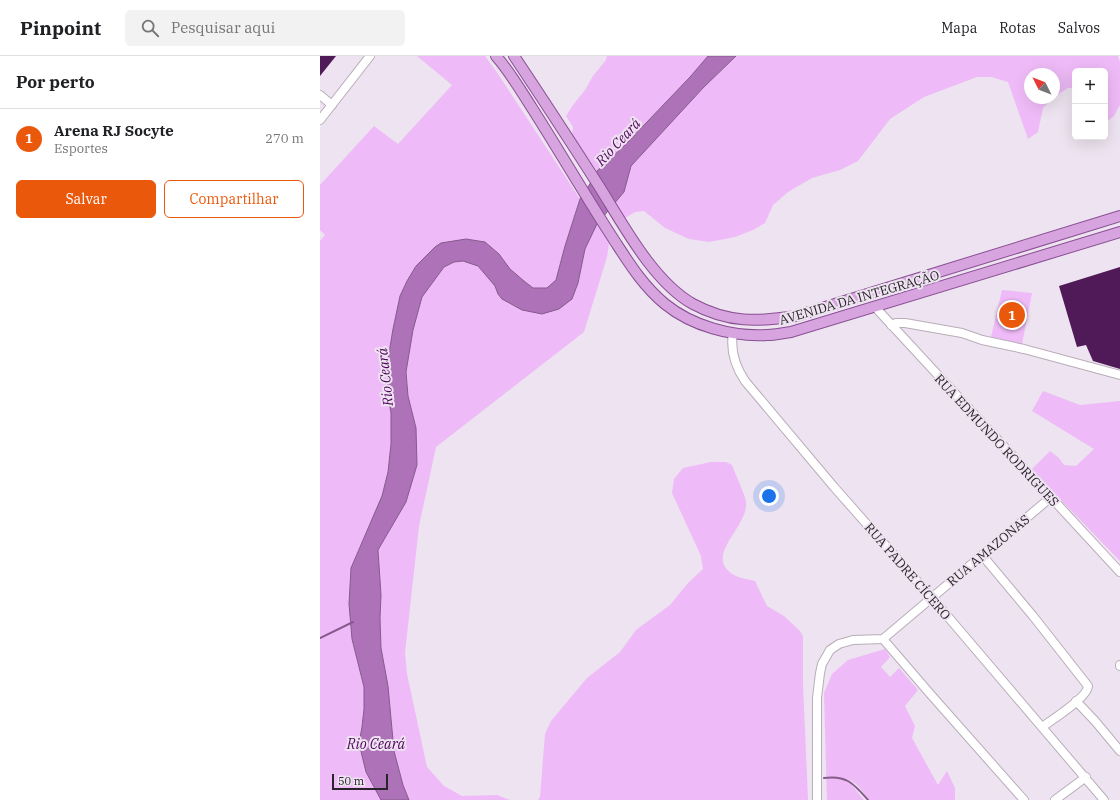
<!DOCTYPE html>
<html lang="pt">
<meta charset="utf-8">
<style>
:root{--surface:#fff;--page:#f2f2f2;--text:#202124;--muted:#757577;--line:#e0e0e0;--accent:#ea580c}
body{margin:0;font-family:"IBM Plex Serif",serif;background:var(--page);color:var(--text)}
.controls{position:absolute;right:12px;top:12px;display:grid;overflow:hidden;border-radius:6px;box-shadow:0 4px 16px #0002}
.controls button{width:36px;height:36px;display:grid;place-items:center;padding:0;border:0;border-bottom:1px solid var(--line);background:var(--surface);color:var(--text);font:20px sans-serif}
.compass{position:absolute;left:704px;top:12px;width:36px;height:36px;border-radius:50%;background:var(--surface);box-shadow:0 4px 16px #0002;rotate:312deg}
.scale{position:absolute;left:12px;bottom:10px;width:56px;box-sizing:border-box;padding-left:4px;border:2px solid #282429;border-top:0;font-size:11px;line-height:14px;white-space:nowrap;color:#282429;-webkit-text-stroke:3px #eee3f0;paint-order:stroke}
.you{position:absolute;left:449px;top:440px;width:14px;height:14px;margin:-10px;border:3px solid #fff;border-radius:50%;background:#1a73e8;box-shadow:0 0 0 6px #1a73e833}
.badge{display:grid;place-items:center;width:26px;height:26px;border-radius:50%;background:var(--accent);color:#fff;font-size:13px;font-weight:700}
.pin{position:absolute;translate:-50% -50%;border:2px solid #fff;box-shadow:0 1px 4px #0006}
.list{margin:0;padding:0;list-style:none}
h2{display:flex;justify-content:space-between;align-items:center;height:52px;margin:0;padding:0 16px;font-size:17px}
h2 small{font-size:13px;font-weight:400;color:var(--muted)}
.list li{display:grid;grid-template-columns:26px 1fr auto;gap:12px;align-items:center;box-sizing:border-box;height:60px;padding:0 16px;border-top:1px solid var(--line)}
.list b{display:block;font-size:15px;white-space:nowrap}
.list p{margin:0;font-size:13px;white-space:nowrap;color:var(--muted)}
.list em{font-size:13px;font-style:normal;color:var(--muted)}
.actions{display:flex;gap:8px;padding:12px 16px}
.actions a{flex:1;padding:9px 0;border:1px solid var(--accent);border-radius:6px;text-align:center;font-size:14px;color:var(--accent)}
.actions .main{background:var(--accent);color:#fff}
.icon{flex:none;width:22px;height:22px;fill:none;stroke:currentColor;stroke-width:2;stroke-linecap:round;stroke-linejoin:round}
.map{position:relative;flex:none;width:800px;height:744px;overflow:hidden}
header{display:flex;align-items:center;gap:24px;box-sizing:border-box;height:56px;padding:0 20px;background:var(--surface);border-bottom:1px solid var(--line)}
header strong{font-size:19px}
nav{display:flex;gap:22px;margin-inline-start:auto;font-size:14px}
.search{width:280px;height:36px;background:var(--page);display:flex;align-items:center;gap:10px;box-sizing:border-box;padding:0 14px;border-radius:6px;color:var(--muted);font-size:15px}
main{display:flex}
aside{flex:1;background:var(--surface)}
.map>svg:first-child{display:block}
</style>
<header>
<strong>Pinpoint</strong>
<div class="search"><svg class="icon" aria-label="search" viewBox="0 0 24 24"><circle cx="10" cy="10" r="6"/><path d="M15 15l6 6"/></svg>Pesquisar aqui</div>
<nav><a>Mapa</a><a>Rotas</a><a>Salvos</a></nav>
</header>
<main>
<aside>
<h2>Por perto<small></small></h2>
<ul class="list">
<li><span class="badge">1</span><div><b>Arena RJ Socyte</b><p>Esportes</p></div><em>270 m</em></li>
</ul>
<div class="actions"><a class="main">Salvar</a><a>Compartilhar</a></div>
</aside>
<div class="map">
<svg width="800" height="744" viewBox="0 0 800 744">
<rect width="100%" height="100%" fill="#eee3f0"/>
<g fill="#eebaf7">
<path d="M97 0H165L178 18 260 143 245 190 236 224 227 232H213L204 225 190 213 179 198 165 186 121 187 96 210 87 225 80 240 73 273 67 309 68 340 71 357V388L68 416 62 440 31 512 29 548 32 583 44 631V653L42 671 39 688 46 716 61 744H0V185L5 179 0 174V129L54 70 78 88 132 29Z"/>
<path d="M287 0H388L370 21 305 89 277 115 252 79 253 71 246 60 253 49 265 34 273 20 286 4Z"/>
<path d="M416 0H798L800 6V49L794 60 789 64 785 63V15H755V32H748L734 41V18H710V42H733L723 52 718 76 708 83 688 26 671 21H657L604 41 570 63 538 105 520 114 492 122 468 136 453 149 445 167 433 174 415 181 389 186 369 183 345 172 324 155 315 156 305 162 295 146 304 136 311 110 383 32Z"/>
<path d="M277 168 289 188 287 201 264 276 116 391 99 470 85 597 87 618 107 711 124 730 142 740 177 739 190 744H89L83 729 74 695 68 630 61 592 60 562 61 539 58 494 70 474 96 372 88 340 86 316 93 274 102 241 124 211 134 206 143 205 158 210 175 230 178 238 252 243 258 227 265 193Z"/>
<path d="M682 234 712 237 702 288 671 281Z"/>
<path d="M723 335 760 349 800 345V505L735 438 712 413 730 395 739 402 744 409 756 410 774 393 712 355Z"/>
<path d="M391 406H406L412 409C415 418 425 438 426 446 429 471 382 500 414 519 419 522 428 523 435 525L447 550 464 560 479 574 483 580V629L488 744H218L220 741 225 678 231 665 267 622 300 596 316 574 350 549 368 527 383 513 381 500 352 437 354 423 363 412Z"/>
<path d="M565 593 570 601 561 611 570 621 579 612 598 634 585 650 595 670 592 682 618 729 627 715 635 732V744H549C540 733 536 723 520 722L531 728 544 744H507L504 637 512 618 528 604Z"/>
</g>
<path fill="#ad72b7" stroke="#855b8c" d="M388 0H416L383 32 311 110 304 136 277 168 265 193 258 227 252 243 239 253 222 258 202 254 182 243 178 238 175 230 158 210 143 205 134 206 124 211 102 241 93 274 86 316 88 340 96 372 97 409 86 446 58 494 61 539 60 562 61 592 68 630 74 695 83 729 89 744H61L46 716 39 687 42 671 44 653V631L32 583 29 548 31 512 62 440 68 416 71 388V357L68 340 67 309 73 273 80 240 87 225 96 210 115 191 121 187 146 183 165 186 179 198 190 213 204 225 213 232H227L236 224 245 190 260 143 275 120 277 115 305 89 370 21Z"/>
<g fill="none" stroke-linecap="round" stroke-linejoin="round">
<g stroke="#855b8c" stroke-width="2">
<path d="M0 582 33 566"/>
<path d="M504 722C527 719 534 728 548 744"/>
</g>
</g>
<g fill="#501a59">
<path d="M0 0H16L0 20Z"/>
<path d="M800 211V313L773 305 766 289 757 291 739 230Z"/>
</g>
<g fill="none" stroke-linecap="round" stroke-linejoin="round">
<g stroke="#b8adb9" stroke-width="10">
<g id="minor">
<path d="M0 39 12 49"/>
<path d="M0 64 50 0"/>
<path d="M555 251 800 516"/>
<path d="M571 269 576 267H585L642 277 662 284 704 293 800 319"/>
<path d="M413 277C410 295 415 310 425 325L514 431 612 542 784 744"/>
<path d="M662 499 713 560 768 630C768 641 732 664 722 671"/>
<path d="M563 583 612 640 704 744"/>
<path d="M800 609V610"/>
<path d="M756 645 775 665 800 695"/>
<path d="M497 744V642L500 617 502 608 510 594 519 588 533 584 563 583 730 442"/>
<path d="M735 744 766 721"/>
</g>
</g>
<g stroke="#895093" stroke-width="12">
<g id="major">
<path d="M176 0C190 16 201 35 212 52 240 96 266 141 294 184 309 207 323 230 345 248 372 270 412 281 447 279 455 279 463 277 471 276L800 176"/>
<path d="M194 0C222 42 250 85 277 127 302 166 332 225 373 248 408 267 438 266 476 260L800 160"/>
</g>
</g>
<use href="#minor" stroke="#fff" stroke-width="8"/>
<use href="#major" stroke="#d7a4e0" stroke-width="10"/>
</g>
<g text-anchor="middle" stroke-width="4" stroke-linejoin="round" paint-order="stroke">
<g font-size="13" fill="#282429" stroke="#eee3f0">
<text transform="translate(539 241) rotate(-16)" y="5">AVENIDA DA INTEGRAÇÃO</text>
<text transform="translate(677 384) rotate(47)" y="5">RUA EDMUNDO RODRIGUES</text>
<text transform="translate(668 494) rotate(-40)" y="5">RUA AMAZONAS</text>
<text transform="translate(588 515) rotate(49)" y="5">RUA PADRE CÍCERO</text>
</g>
<g font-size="14" font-style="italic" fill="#52035e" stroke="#eee3f0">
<text transform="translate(298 86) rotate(-47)" y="5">Rio Ceará</text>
<text transform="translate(65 321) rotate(-96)" y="5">Rio Ceará</text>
<text x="56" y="693">Rio Ceará</text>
</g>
</g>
</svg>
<div class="controls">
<button>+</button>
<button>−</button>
</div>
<svg class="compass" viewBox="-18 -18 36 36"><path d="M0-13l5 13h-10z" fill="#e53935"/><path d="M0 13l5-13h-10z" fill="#757577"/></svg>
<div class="scale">50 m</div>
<div class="you"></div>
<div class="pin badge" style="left:692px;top:259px">1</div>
</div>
</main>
